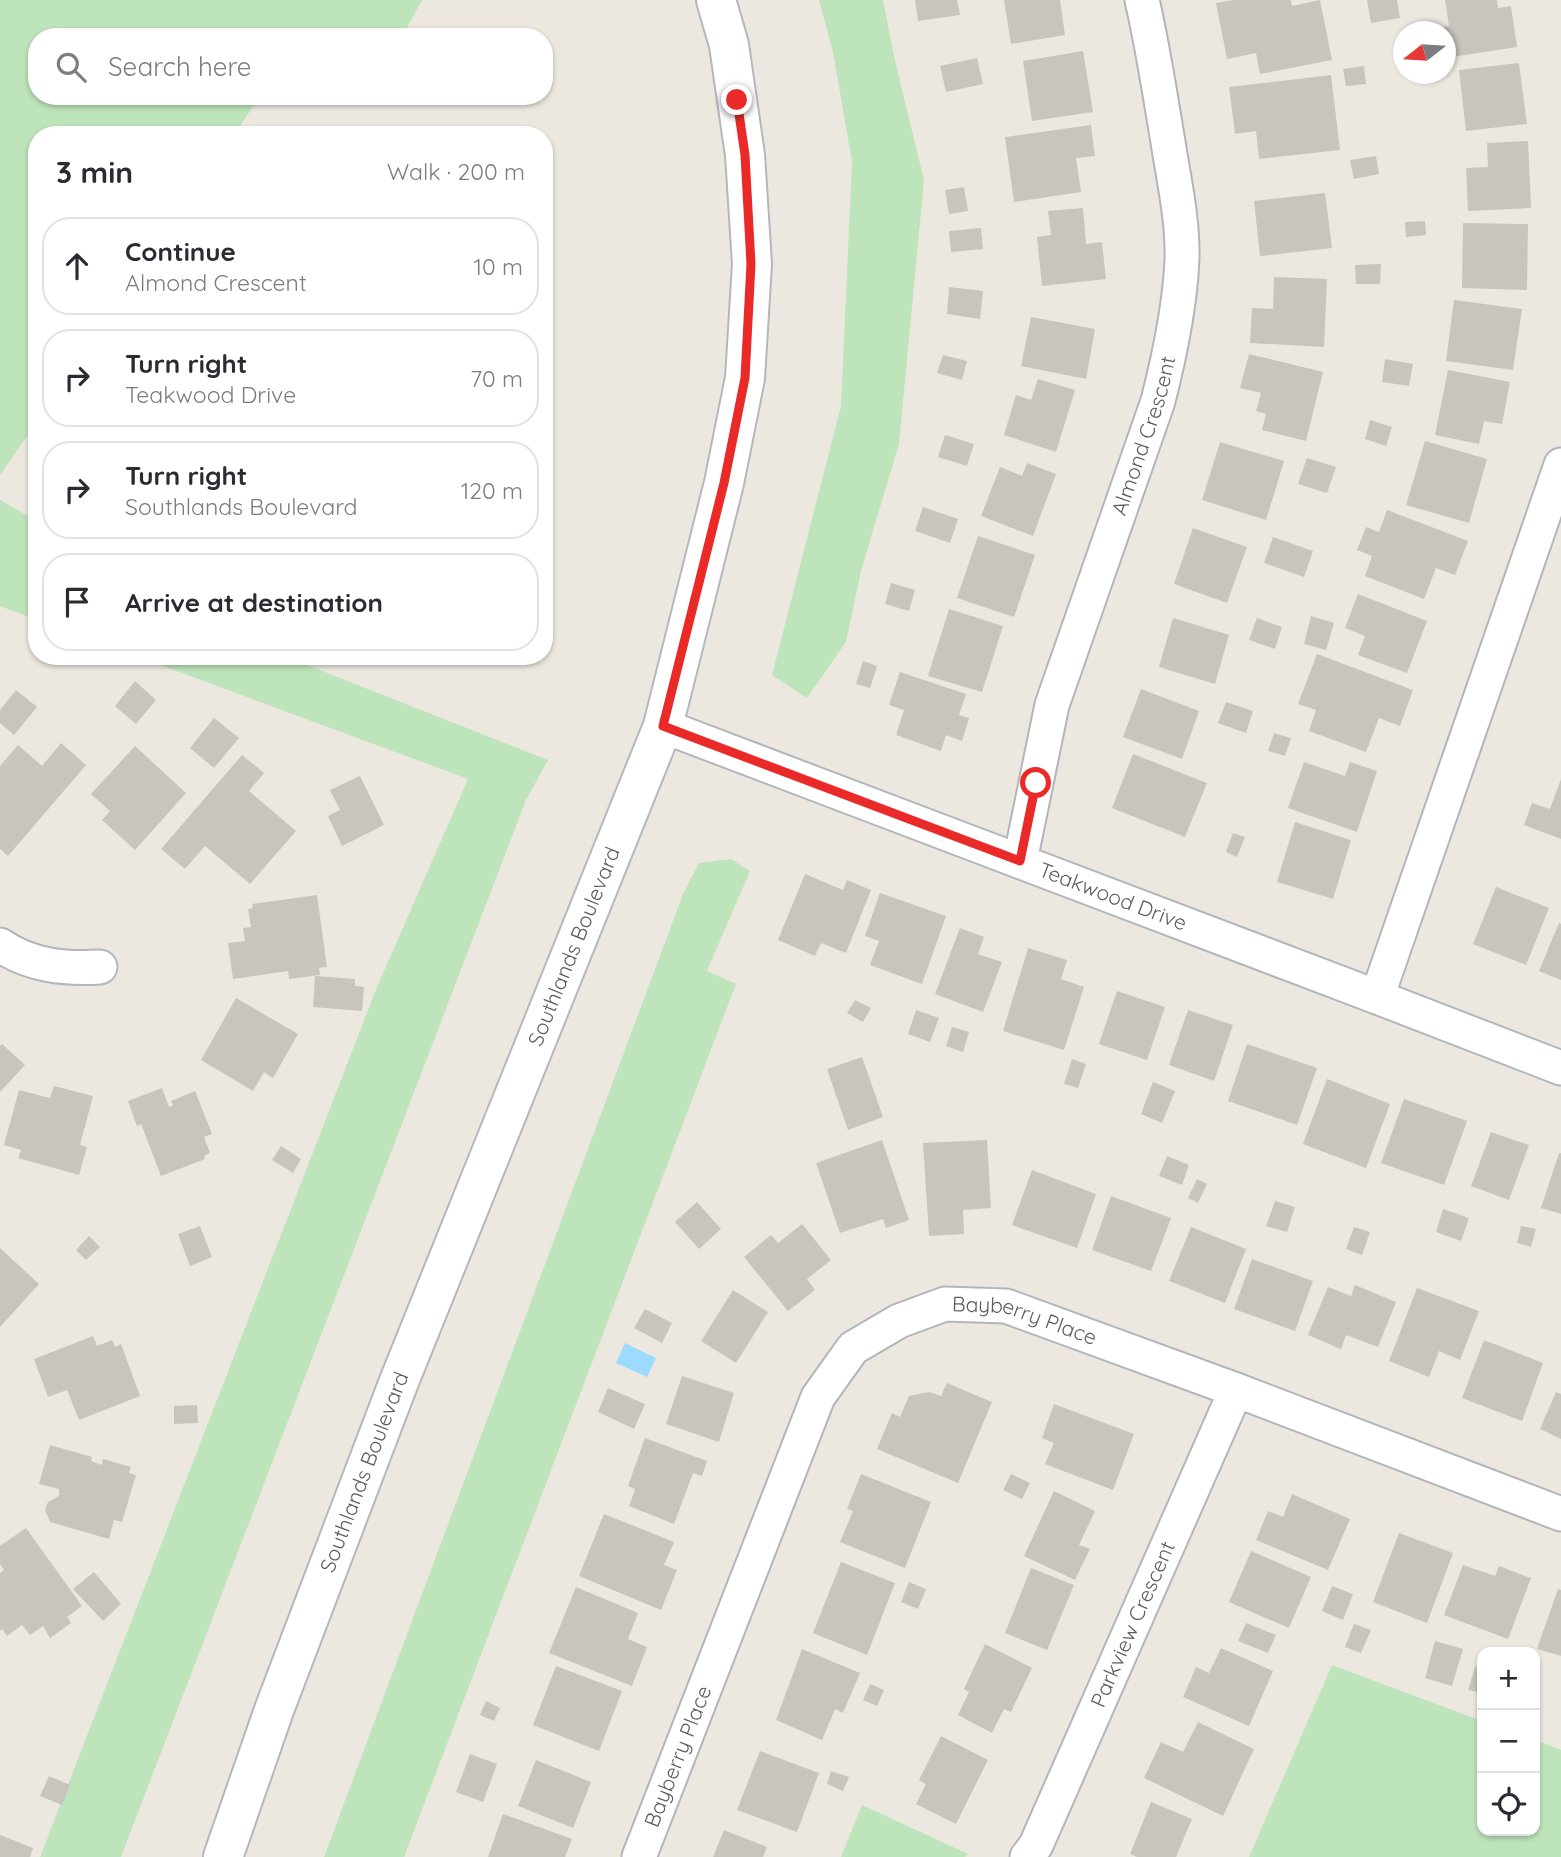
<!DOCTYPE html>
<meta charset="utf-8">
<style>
:root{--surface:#fff;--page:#f2f2f3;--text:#2b2b33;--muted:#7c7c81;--line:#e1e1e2}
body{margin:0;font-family:Quicksand,sans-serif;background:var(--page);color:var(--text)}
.controls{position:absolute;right:21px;bottom:21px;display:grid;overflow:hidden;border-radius:14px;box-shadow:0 2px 5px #0004}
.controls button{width:63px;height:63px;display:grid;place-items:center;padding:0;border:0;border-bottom:2px solid var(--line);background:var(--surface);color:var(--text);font:35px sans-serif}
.compass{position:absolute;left:1393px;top:21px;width:63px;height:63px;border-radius:50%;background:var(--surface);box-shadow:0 2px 5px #0004;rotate:253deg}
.stop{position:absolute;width:21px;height:21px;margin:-16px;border:5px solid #e92a28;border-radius:50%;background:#fff}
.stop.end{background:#e92a28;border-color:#fff;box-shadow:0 2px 7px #0008}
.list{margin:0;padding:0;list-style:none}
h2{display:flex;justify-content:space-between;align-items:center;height:91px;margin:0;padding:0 28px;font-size:30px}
h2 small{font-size:23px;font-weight:400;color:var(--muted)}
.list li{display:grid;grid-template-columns:46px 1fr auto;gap:21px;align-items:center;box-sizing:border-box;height:98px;margin:0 14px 14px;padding:0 14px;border:2px solid var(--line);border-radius:28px}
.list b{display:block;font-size:26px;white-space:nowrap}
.list p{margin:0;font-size:23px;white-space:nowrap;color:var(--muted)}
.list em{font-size:23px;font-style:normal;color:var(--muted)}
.icon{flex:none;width:38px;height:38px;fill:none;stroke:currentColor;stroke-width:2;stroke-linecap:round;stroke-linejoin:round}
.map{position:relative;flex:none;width:1561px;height:1857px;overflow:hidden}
.search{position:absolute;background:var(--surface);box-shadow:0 2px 5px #0004;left:28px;top:28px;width:525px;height:77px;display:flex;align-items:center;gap:18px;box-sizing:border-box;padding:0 24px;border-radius:28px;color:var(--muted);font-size:26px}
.panel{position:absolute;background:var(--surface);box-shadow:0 2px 5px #0004;left:28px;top:126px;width:525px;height:539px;border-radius:28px}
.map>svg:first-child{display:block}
</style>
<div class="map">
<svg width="1561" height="1857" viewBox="0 0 1561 1857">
<rect width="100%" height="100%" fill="#ece8df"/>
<g fill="#bee4bb">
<path d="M0 0H422L402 37H37V96H260L234 135H37V422L0 475Z"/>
<path d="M819 0H883L895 61 924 180 899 444 861 571 846 642 807 698 772 675 841 406 852 162 833 52Z"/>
<path d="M0 500 37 521V620L0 606Z"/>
<path d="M136 656H284L548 760 526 800 121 1857H40L377 987 468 779Z"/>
<path d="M731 859 750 871 707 971 736 984 404 1857H324L683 894 699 863Z"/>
<path d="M1332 1665 1482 1721V1831H1535V1740L1561 1750V1857H1249Z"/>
<path d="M862 1805 968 1854 965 1857H841Z"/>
</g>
<path fill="#9cdbff" d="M625 1343 656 1358 647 1377 616 1363Z"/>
<g fill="#c8c5bf">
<path d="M915 0H957L960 15 918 21Z"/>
<path d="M1004 0H1060L1065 35 1011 44Z"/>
<path d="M1234 0H1291L1292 6 1320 0 1332 60 1260 74 1256 53 1227 59 1216 3Z"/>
<path d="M1367 0H1397L1400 18 1371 23Z"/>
<path d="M1445 0H1497L1498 8 1511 6 1517 47 1446 58V32H1434L1433 29 1449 26Z"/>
<path d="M1083 51 1093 112 1032 121 1023 61Z"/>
<path d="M977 58 983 84 946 92 940 66Z"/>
<path d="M1519 63 1527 124 1466 131 1459 70Z"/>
<path d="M1364 66 1366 84 1346 86 1343 69Z"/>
<path d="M1331 75 1340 150 1259 159 1256 131 1235 134 1229 87Z"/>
<path d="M1091 125 1095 156 1076 158 1081 192 1014 202 1005 137Z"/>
<path d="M1528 141 1531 208 1468 211 1466 168 1488 167 1487 143Z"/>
<path d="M1376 156 1379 174 1354 179 1350 160Z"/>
<path d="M964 187 968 211 949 214 945 190Z"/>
<path d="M1325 193 1332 248 1260 256 1254 201Z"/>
<path d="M1083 208 1086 244 1102 242 1106 279 1042 286 1037 237 1051 235 1048 211Z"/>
<path d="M1425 221 1426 235 1406 237 1405 222Z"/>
<path d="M1463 223 1528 224 1527 290 1462 288Z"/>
<path d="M981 228 983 249 951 252 949 231Z"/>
<path d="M1381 264 1380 284H1356L1355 265Z"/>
<path d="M1274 277 1327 279 1324 347 1250 343 1252 308 1273 309Z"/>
<path d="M949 287 983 291 980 319 947 314Z"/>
<path d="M1454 300 1522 309 1513 370 1446 361Z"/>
<path d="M1031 317 1095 329 1086 379 1021 366Z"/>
<path d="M1249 354 1323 372 1306 441 1262 430 1266 414 1256 411 1261 393 1240 388Z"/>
<path d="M943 355 967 361 962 380 937 373Z"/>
<path d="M1385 359 1413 364 1409 386 1382 382Z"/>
<path d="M1448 370 1510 382 1502 424 1484 421 1479 444 1435 435Z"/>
<path d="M1038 379 1075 390 1056 452 1004 435 1016 395 1031 400Z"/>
<path d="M1370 420 1392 427 1386 446 1365 439Z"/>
<path d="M945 435 974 444 967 466 938 457Z"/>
<path d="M1425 441 1487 459 1469 523 1406 505Z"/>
<path d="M1220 442 1284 461 1266 520 1202 500Z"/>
<path d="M1307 458 1336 467 1327 493 1298 484Z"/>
<path d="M1027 463 1056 474 1033 536 981 516 1000 467 1022 476Z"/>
<path d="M923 507 958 519 950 543 915 531Z"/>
<path d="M1387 510 1468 541 1455 575 1436 568 1424 599 1365 576 1372 556 1357 550 1366 527 1379 532Z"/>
<path d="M1193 528 1247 547 1227 603 1174 584Z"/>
<path d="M978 536 1035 555 1014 617 957 598Z"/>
<path d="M1273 537 1313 551 1304 577 1264 563Z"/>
<path d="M891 583 915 590 909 611 885 604Z"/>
<path d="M1358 594 1427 621 1407 673 1358 655 1365 636 1345 628Z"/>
<path d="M949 609 1003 626 982 692 928 676Z"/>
<path d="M1311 616 1334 623 1326 650 1304 644Z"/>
<path d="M1173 618 1229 635 1215 684 1159 667Z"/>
<path d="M1257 618 1282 627 1275 649 1249 640Z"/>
<path d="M1317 654 1413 690 1400 726 1379 718 1366 752 1309 731 1316 710 1298 704Z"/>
<path d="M863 661 877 666 870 688 856 684Z"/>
<path d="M900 672 966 694 959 715 969 718 962 741 946 735 941 751 896 735 904 710 889 705Z"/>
<path d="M135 681 156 700 136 724 115 706Z"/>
<path d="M1141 689 1199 711 1182 759 1123 737Z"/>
<path d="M16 690 37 707 14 735 0 723V710Z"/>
<path d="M1226 702 1253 711 1246 733 1218 723Z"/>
<path d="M214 718 239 738 214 768 190 748Z"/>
<path d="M1274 733 1291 738 1285 756 1268 751Z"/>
<path d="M61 743 86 765 8 856 0 849V766L18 745 42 766Z"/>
<path d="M135 746 186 793 135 850 102 820 110 811 91 794Z"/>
<path d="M1133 754 1207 783 1185 837 1112 808Z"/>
<path d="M242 755 264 773 249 791 296 831 250 884 205 846 185 869 161 849Z"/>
<path d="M1304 762 1345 776 1350 762 1377 771 1357 832 1288 808Z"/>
<path d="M360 776 384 825 342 846 328 816 340 810 330 790Z"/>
<path d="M1561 779V839L1524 825 1532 803 1550 809Z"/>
<path d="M1295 822 1351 840 1333 899 1277 882Z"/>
<path d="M1233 833 1245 837 1237 857 1226 852Z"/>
<path d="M805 874 843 890 847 880 871 890 846 953 821 943 815 956 778 940Z"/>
<path d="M1496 887 1549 908 1526 965 1473 944Z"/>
<path d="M880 893 946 916 922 984 870 965 879 941 865 936Z"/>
<path d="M317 895 327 967 319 968 320 975 289 979 288 971 233 979 228 943 245 941 243 928 251 927 248 909 253 908 252 904Z"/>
<path d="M1559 923 1561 924V980L1539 971Z"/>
<path d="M960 928 984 937 978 954 1002 962 983 1012 935 994Z"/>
<path d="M1028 948 1067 960 1061 979 1084 987 1064 1050 1003 1031Z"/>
<path d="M315 976 355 979V986L364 987 362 1011 313 1007Z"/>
<path d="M1117 991 1165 1007 1147 1060 1099 1044Z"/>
<path d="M236 998 298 1034 273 1078 264 1072 253 1091 201 1060Z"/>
<path d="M855 1000 871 1008 863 1022 847 1013Z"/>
<path d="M916 1010 939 1018 930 1042 908 1034Z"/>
<path d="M1188 1010 1233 1025 1214 1081 1169 1065Z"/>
<path d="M952 1027 969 1032 963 1052 946 1046Z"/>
<path d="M2 1044 25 1065 0 1092V1046Z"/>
<path d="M1247 1044 1317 1068 1297 1125 1228 1101Z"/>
<path d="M862 1057 883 1117 848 1130 827 1069Z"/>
<path d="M1072 1059 1086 1064 1078 1088 1064 1084Z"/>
<path d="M1327 1079 1390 1104 1366 1168 1303 1144Z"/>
<path d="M1153 1082 1175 1091 1162 1123 1141 1114Z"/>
<path d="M54 1086 93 1096 80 1145 87 1147 79 1175 18 1158 21 1150 4 1145 19 1090 50 1098Z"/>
<path d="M162 1088 169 1107 173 1105 171 1101 195 1091 212 1134 204 1137 210 1153 204 1156 205 1159 161 1176 141 1124 137 1126 128 1101Z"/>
<path d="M1404 1099 1467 1121 1444 1185 1381 1163Z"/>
<path d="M1491 1132 1529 1145 1509 1200 1471 1186Z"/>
<path d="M882 1140 909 1220 886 1228 883 1219 840 1233 816 1163Z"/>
<path d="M987 1140 991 1208 963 1210 964 1234 929 1236 923 1143Z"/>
<path d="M281 1146 301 1159 293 1173 272 1160Z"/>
<path d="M1559 1153H1561V1214L1541 1208Z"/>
<path d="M1167 1156 1189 1165 1182 1185 1159 1176Z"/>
<path d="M1032 1170 1096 1194 1077 1248 1012 1225Z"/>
<path d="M1197 1179 1207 1184 1198 1203 1188 1198Z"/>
<path d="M1111 1196 1171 1218 1151 1271 1092 1250Z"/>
<path d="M1275 1201 1295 1207 1287 1232 1266 1226Z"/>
<path d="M697 1202 721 1229 699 1249 675 1222Z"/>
<path d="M1443 1209 1469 1218 1461 1241 1436 1232Z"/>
<path d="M802 1224 831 1260 807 1279 815 1290 788 1311 744 1257 771 1235 778 1243Z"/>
<path d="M200 1226 212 1257 190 1266 178 1234Z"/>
<path d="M1521 1226 1536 1229 1531 1247 1517 1243Z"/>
<path d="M1191 1227 1246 1249 1225 1303 1169 1281Z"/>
<path d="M1354 1227 1370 1232 1362 1255 1346 1249Z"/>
<path d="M89 1236 100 1247 86 1260 76 1250Z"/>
<path d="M0 1248 39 1284 0 1327Z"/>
<path d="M1252 1259 1313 1281 1295 1331 1234 1309Z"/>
<path d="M1355 1285 1396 1302 1378 1347 1346 1335 1341 1349 1308 1335 1328 1287 1351 1296Z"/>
<path d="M1417 1288 1479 1311 1460 1360 1439 1351 1429 1377 1389 1361Z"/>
<path d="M733 1290 768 1312 736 1363 701 1341Z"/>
<path d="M645 1309 672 1323 662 1343 634 1328Z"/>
<path d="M93 1336 97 1346 112 1340 115 1347 121 1344 140 1396 79 1420 67 1390 48 1397 34 1359Z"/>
<path d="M1484 1340 1543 1363 1522 1421 1462 1398Z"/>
<path d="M682 1376 734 1393 719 1442 666 1424Z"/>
<path d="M947 1383 992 1402 958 1483 877 1449 892 1413 900 1417 909 1396 929 1392 941 1396Z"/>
<path d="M608 1388 645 1404 634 1429 598 1412Z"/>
<path d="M1556 1392 1561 1394V1439L1540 1429Z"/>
<path d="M1054 1404 1134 1434 1113 1490 1045 1464 1054 1443 1042 1438Z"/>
<path d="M197 1405 198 1423 174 1424V1406Z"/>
<path d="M645 1438 707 1461 702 1476 693 1473 674 1524 629 1506 635 1489 628 1486Z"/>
<path d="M50 1445 92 1457 91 1461 102 1465 103 1459 131 1467 129 1473 136 1475 122 1522 114 1520 109 1539 50 1522 45 1510 48 1502 59 1496V1489L39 1484Z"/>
<path d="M861 1474 931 1502 905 1568 840 1542 853 1511 847 1509Z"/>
<path d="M1011 1474 1030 1483 1022 1499 1003 1490Z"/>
<path d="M1054 1491 1095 1511 1079 1545 1090 1549 1075 1580 1024 1556Z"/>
<path d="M1292 1494 1350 1519 1328 1570 1256 1540 1268 1511 1283 1517Z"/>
<path d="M604 1514 674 1542 664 1565 677 1570 661 1610 579 1576Z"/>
<path d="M26 1528 82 1606 67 1617 71 1623 50 1638 43 1626 30 1635 22 1625 7 1636 2 1629 0 1631V1573L4 1570 0 1564V1546Z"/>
<path d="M1399 1533 1453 1553 1427 1623 1373 1602Z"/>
<path d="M1251 1551 1311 1577 1289 1628 1229 1602Z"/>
<path d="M841 1562 895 1583 867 1655 813 1633Z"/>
<path d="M1463 1565 1495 1576 1499 1566 1531 1578 1508 1639 1444 1615Z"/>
<path d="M1031 1568 1074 1585 1047 1650 1005 1633Z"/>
<path d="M94 1572 121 1604 103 1621 73 1589Z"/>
<path d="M909 1582 926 1589 918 1609 901 1602Z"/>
<path d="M1332 1586 1353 1594 1343 1620 1322 1611Z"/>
<path d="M576 1587 638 1613 628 1639 647 1647 632 1686 549 1653Z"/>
<path d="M1558 1589 1561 1590V1656L1537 1649Z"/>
<path d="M1246 1623 1276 1635 1268 1653 1238 1641Z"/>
<path d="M1354 1624 1371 1630 1361 1653 1345 1647Z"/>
<path d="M1435 1641 1463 1649 1452 1686 1425 1678Z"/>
<path d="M985 1644 1032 1668 1011 1712 1004 1709 992 1733 958 1715 969 1692 964 1689Z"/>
<path d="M1221 1648 1273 1671 1249 1726 1183 1697 1196 1667 1209 1673Z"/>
<path d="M802 1649 860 1673 843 1713 835 1709 822 1740 776 1720Z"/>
<path d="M556 1666 622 1691 599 1751 533 1725Z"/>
<path d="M1475 1667 1482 1669V1693L1468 1690Z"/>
<path d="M870 1684 884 1690 877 1706 863 1700Z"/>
<path d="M486 1701 500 1708 494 1721 480 1715Z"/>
<path d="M1198 1722 1254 1749 1223 1816 1144 1778 1161 1742 1183 1752Z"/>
<path d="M941 1736 988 1760 956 1824 916 1804 926 1784 919 1780Z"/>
<path d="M760 1751 819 1773 797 1832 737 1810Z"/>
<path d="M470 1754 497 1764 483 1802 456 1792Z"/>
<path d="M536 1760 591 1782 573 1828 518 1806Z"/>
<path d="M831 1771 849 1777 843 1791 827 1784Z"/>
<path d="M49 1776 70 1785 62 1805 40 1796Z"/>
<path d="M1151 1802 1192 1819 1176 1857H1137L1130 1854Z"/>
<path d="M503 1814 572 1839 565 1857H488Z"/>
<path d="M724 1830 767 1847 763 1857H713Z"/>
<path d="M0 1835 33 1848 30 1857H0Z"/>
</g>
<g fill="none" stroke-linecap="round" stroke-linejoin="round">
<g stroke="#b2b6bb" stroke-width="37">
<g id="street">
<path id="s1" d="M663 726 1377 997 1561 1068"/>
<path id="s2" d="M1020 861 1052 705 1158 401C1170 354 1180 307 1182 259 1183 220 1174 181 1168 142 1160 95 1153 47 1142 0"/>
<path d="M0 945C30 966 65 969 100 967"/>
<path d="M1377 997 1561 465"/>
<path id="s3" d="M639 1857 818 1397 853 1348 899 1321 945 1304 1006 1306 1236 1390 1561 1514"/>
<path id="s4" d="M1027 1857 1036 1845 1236 1390"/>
</g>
</g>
<g stroke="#b3b8bd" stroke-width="42">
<g id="secondary">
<path id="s5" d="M223 1857 274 1710 398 1384 663 726 724 483 745 378 752 264 745 155 729 45 716 0"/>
</g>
</g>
<use href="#street" stroke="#fff" stroke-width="33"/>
<use href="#secondary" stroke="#fff" stroke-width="38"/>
</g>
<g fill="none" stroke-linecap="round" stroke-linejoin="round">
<path stroke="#e92a28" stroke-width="9" d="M737 100 745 155 751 264 745 378 724 483 663 726 1020 861 1036 783"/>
</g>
<g text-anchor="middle" stroke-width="7" stroke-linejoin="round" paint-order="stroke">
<g font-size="21" fill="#585d61" stroke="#fff">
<text dy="7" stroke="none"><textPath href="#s2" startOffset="444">Almond Crescent</textPath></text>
<text dy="7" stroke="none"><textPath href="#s1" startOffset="481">Teakwood Drive</textPath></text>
<text dy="7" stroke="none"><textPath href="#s5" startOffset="976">Southlands Boulevard</textPath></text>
<text dy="7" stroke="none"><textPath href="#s3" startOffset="738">Bayberry Place</textPath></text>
<text dy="7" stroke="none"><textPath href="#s5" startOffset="410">Southlands Boulevard</textPath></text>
<text dy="7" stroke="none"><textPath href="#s4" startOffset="256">Parkview Crescent</textPath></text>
<text dy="7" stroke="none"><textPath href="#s3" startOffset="108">Bayberry Place</textPath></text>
</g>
</g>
</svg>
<div class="controls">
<button>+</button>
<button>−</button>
<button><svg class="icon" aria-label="locate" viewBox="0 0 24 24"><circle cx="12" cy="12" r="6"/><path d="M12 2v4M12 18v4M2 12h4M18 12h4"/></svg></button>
</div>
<svg class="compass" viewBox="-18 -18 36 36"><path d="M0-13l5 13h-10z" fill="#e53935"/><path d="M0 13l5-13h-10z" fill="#7c7c81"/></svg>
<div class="stop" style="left:1036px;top:783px"></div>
<div class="stop end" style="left:737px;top:100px"></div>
<div class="search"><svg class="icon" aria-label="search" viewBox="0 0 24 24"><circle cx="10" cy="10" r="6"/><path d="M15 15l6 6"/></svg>Search here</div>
<section class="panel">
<h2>3 min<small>Walk · 200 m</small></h2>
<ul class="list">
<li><svg class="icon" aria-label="ahead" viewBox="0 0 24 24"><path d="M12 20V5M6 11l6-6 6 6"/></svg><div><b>Continue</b><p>Almond Crescent</p></div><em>10 m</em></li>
<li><svg class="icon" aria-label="right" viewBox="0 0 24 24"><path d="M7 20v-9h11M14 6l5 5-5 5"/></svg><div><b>Turn right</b><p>Teakwood Drive</p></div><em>70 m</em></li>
<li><svg class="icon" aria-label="right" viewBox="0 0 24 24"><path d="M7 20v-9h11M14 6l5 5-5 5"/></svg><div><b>Turn right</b><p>Southlands Boulevard</p></div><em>120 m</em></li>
<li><svg class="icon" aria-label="arrive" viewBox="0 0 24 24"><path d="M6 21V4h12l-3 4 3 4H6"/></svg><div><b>Arrive at destination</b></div></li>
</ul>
</section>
</div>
